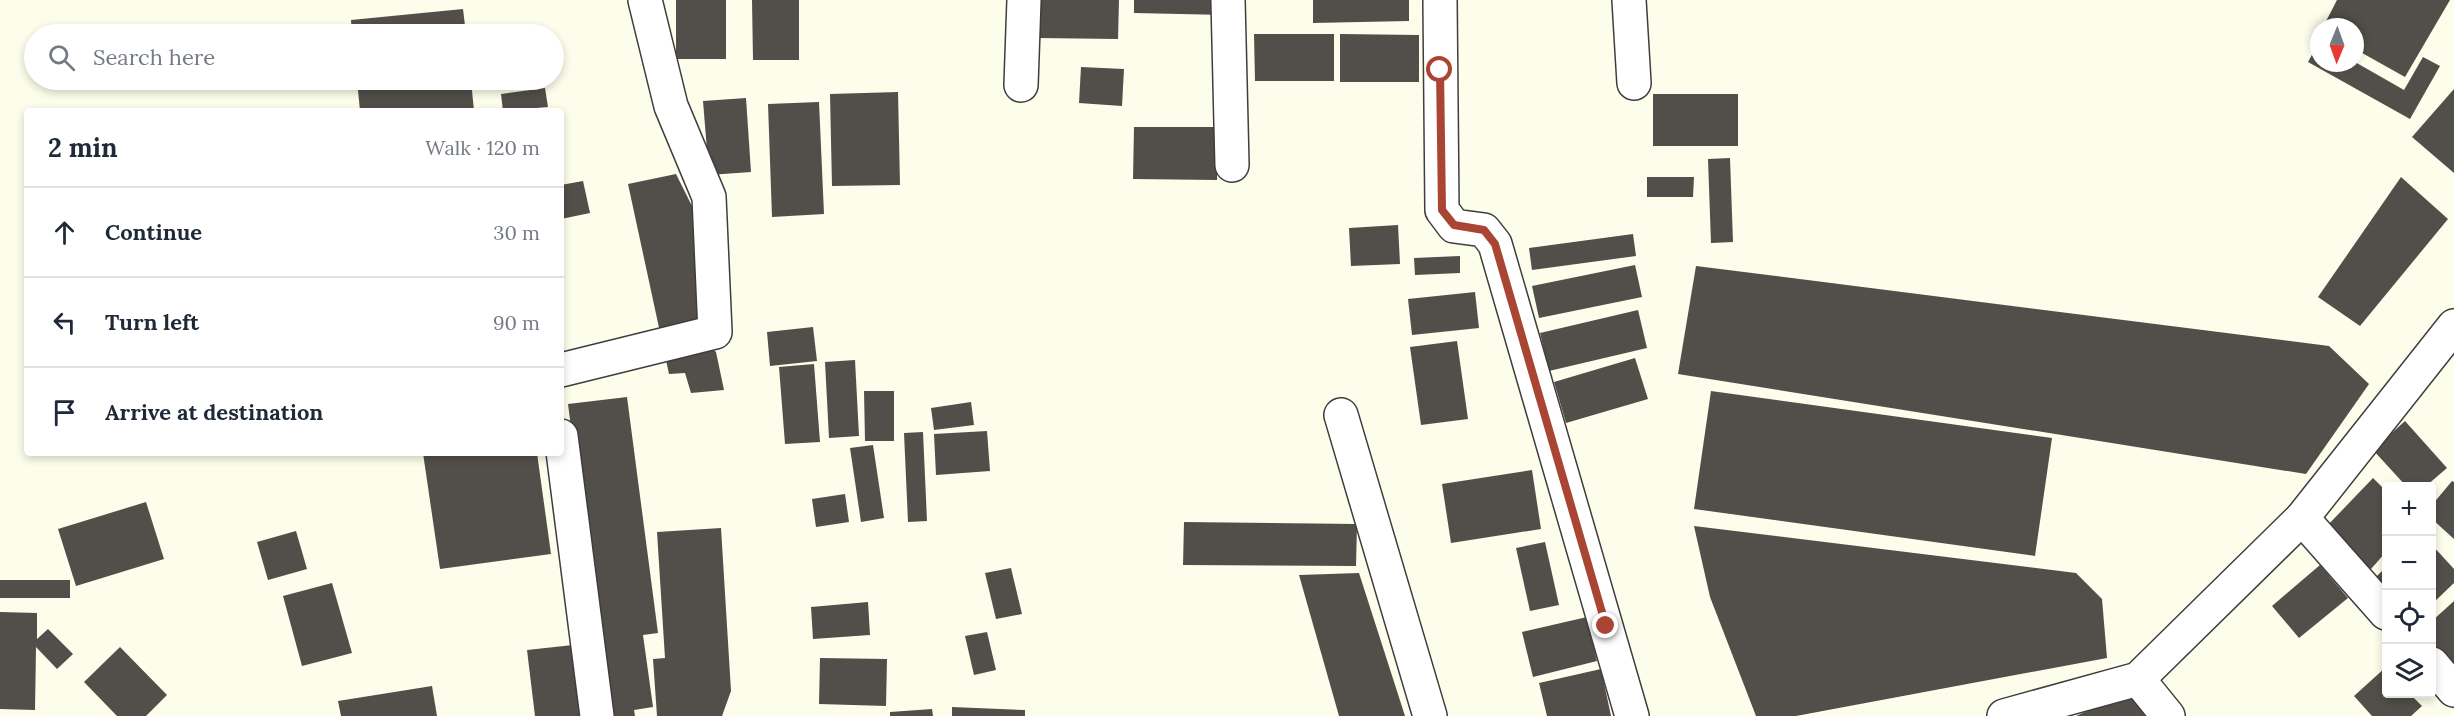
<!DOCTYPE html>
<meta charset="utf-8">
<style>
:root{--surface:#fff;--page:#f2f2f3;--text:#1f2937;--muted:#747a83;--line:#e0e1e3}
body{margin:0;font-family:Lora,serif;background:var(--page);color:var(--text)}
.controls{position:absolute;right:18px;bottom:18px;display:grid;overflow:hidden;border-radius:6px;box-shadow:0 3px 9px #0003}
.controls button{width:54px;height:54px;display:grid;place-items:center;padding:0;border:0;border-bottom:2px solid var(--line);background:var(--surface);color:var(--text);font:30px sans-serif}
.compass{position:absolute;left:2310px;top:18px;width:54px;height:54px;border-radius:50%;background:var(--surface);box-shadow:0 3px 9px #0003;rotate:181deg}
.stop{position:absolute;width:18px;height:18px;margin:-14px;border:4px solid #ab4533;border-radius:50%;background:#fff}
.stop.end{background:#ab4533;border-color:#fff;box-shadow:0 2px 6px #0008}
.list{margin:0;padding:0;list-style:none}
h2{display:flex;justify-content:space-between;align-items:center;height:78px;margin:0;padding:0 24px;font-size:26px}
h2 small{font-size:20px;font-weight:400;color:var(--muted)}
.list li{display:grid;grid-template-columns:39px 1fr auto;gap:18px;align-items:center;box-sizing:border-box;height:90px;padding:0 24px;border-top:2px solid var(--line)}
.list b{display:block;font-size:22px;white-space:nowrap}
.list em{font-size:20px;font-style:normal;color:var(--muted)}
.icon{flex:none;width:33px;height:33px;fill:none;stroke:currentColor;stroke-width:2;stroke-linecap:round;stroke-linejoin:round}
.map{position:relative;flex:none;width:2454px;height:716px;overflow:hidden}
.search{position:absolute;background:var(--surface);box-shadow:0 3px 9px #0003;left:24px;top:24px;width:540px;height:66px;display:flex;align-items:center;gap:15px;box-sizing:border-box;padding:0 21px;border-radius:33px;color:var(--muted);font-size:22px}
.panel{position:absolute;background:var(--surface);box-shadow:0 3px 9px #0003;left:24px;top:108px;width:540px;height:348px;border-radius:6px}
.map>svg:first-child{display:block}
</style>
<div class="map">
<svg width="2454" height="716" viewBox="0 0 2454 716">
<rect width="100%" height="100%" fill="#fdfdeb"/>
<g fill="#524e49">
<rect x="676" y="0" width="50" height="59"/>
<path d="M752 0H799V60H753Z"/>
<path d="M1038 0H1119L1118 39 1037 38Z"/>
<path d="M1134 0H1227L1226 15 1134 13Z"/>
<path d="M1313 0H1409V21L1313 23Z"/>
<path d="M2337 0H2450L2405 77 2355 49V27H2323Z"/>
<path d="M463 9 466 34H352L351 20Z"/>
<path d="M1254 34H1334V81H1255Z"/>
<path d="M1340 34 1419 35V82H1340Z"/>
<path d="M2319 42V63L2355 62 2404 90 2423 57 2440 66 2410 119 2308 62Z"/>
<path d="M1081 67 1124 69 1122 106 1079 103Z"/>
<path d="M357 80H471L474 111H360Z"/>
<path d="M545 88 548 107 503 111 501 94Z"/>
<path d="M2454 89V173L2412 137Z"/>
<path d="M898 92 900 185 832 186 830 94Z"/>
<rect x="1653" y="94" width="85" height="52"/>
<path d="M746 98 751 172 709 175 703 101Z"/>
<path d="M819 102 824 214 772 217 768 104Z"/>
<path d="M1134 127H1218L1217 180 1133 179Z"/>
<path d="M1730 158 1733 242 1711 243 1708 159Z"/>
<path d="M676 174 699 220 704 342 716 352 724 390 691 393 685 373 669 374 628 184Z"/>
<path d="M1647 177H1694L1693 197H1647Z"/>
<path d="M2401 177 2448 219 2360 326 2318 297Z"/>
<path d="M583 181 590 213 561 219V185Z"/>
<path d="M1398 225 1400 264 1351 266 1349 228Z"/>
<path d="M1633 234 1636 256 1532 270 1529 248Z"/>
<path d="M1460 256V273L1415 275 1414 258Z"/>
<path d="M1635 265 1642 297 1539 318 1532 286Z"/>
<path d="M1696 266 2329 346 2369 384 2306 474 1678 374Z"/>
<path d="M1475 292 1479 328 1412 335 1408 299Z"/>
<path d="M1638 310 1647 348 1549 371 1540 333Z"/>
<path d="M813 327 817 361 770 366 767 332Z"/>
<path d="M1457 341 1468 419 1421 425 1410 347Z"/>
<path d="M1635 358 1648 399 1566 423 1554 382Z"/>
<path d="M855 360 859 436 829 438 825 362Z"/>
<path d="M814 364 820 442 785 444 779 367Z"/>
<path d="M864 391H894V441H865Z"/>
<path d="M1711 391 2052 438 2035 556 1694 509Z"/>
<path d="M627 397 658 633 643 635 653 707 634 710 635 716H608L568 404Z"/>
<path d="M971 402 974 425 934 430 931 408Z"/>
<path d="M2405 421 2447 468 2426 486H2406L2373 450Z"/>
<path d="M987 431 990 471 936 475 934 434Z"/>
<path d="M923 432 927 521 908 522 904 433Z"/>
<path d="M873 445 884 518 861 522 850 448Z"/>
<path d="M423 453H537L551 554 440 569Z"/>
<path d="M1532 470 1541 529 1451 543 1442 484Z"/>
<path d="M2373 478 2386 491V552L2371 569 2326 527Z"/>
<path d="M2452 481 2454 482V539L2432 519V505Z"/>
<path d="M845 494 849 522 816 527 812 499Z"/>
<path d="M146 502 164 559 76 586 58 529Z"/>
<path d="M1184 522 1357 524 1356 566 1183 565Z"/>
<path d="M1694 526 2076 573 2102 599 2107 658 1796 716H1756L1710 597Z"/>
<path d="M721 528 731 691 722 716H657L653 659 665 658 657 532Z"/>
<path d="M296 531 307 569 268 580 257 542Z"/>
<path d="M1545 542 1559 605 1530 611 1516 548Z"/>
<path d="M2432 545 2454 569V583L2432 604Z"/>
<path d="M2320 565 2348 598 2299 638 2272 606Z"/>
<path d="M2386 567V601L2370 583Z"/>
<path d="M1011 568 1022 614 996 619 985 573Z"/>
<path d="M1359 573 1405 716H1339L1299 575Z"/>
<rect x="0" y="580" width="70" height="18"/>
<path d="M332 583 352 653 302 666 283 596Z"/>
<path d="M2454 601V672L2432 647V621Z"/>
<path d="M868 602 870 635 813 639 811 607Z"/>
<path d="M0 612 37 613V639L48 629 73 654 57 669 36 647 35 710 0 709Z"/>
<path d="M1587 617 1597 661 1533 677 1522 632Z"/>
<path d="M987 632 996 670 974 675 965 636Z"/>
<path d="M573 645 580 716H535L527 650Z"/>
<path d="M120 647 167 695 146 716H117L84 682Z"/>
<path d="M820 658 887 659 886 706 819 704Z"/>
<path d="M2386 667V694H2410L2422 706 2411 716H2372L2354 696Z"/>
<path d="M1601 669 1611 716H1547L1539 683Z"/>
<path d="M432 686 437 716H341L338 701Z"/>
<path d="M2133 690 2145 716H2076Z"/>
<path d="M952 707 1025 710V716H952Z"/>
<path d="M932 709 933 716H890V712Z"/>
</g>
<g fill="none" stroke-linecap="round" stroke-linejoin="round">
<g stroke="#3e3e3e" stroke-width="36">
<g id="minor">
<path d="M1228 0 1232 165"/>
<path d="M1440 0 1442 210 1454 226 1484 230 1495 244 1632 716"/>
<path d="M1629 0 1634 83"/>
<path d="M1021 85 1024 0"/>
<path d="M561 370 715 332 709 197 671 106 645 0"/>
<path d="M1341 415 1430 716"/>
<path d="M561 436 597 716"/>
<path d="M2302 518 2386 613"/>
<path d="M2432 664 2454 690"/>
<path d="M2138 679 2168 716"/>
<path d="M2004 716 2138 679 2302 518 2454 326"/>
</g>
</g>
<use href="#minor" stroke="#fff" stroke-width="33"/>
</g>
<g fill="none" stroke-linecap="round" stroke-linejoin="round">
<path stroke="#ab4533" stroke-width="8" d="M1440 70 1442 210 1454 225 1484 230 1495 244 1606 626"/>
</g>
</svg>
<div class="controls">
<button>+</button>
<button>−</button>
<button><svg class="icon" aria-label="locate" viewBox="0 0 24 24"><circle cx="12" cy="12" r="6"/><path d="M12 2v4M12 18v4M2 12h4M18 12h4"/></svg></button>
<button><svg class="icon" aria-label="layers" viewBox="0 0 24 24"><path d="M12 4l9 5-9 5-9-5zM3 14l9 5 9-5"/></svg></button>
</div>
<svg class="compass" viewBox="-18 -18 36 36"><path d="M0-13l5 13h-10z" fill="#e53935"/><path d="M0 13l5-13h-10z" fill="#747a83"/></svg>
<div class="stop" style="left:1440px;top:70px"></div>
<div class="stop end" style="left:1606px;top:626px"></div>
<div class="search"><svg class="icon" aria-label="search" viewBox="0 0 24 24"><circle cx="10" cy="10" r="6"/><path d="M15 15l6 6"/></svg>Search here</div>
<section class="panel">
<h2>2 min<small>Walk · 120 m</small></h2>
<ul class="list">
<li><svg class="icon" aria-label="ahead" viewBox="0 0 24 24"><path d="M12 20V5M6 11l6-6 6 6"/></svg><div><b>Continue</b></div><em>30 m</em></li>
<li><svg class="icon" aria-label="left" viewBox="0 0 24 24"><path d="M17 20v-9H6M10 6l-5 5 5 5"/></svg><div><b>Turn left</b></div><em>90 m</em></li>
<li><svg class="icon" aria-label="arrive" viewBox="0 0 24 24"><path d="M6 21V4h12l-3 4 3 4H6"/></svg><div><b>Arrive at destination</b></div></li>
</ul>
</section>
</div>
